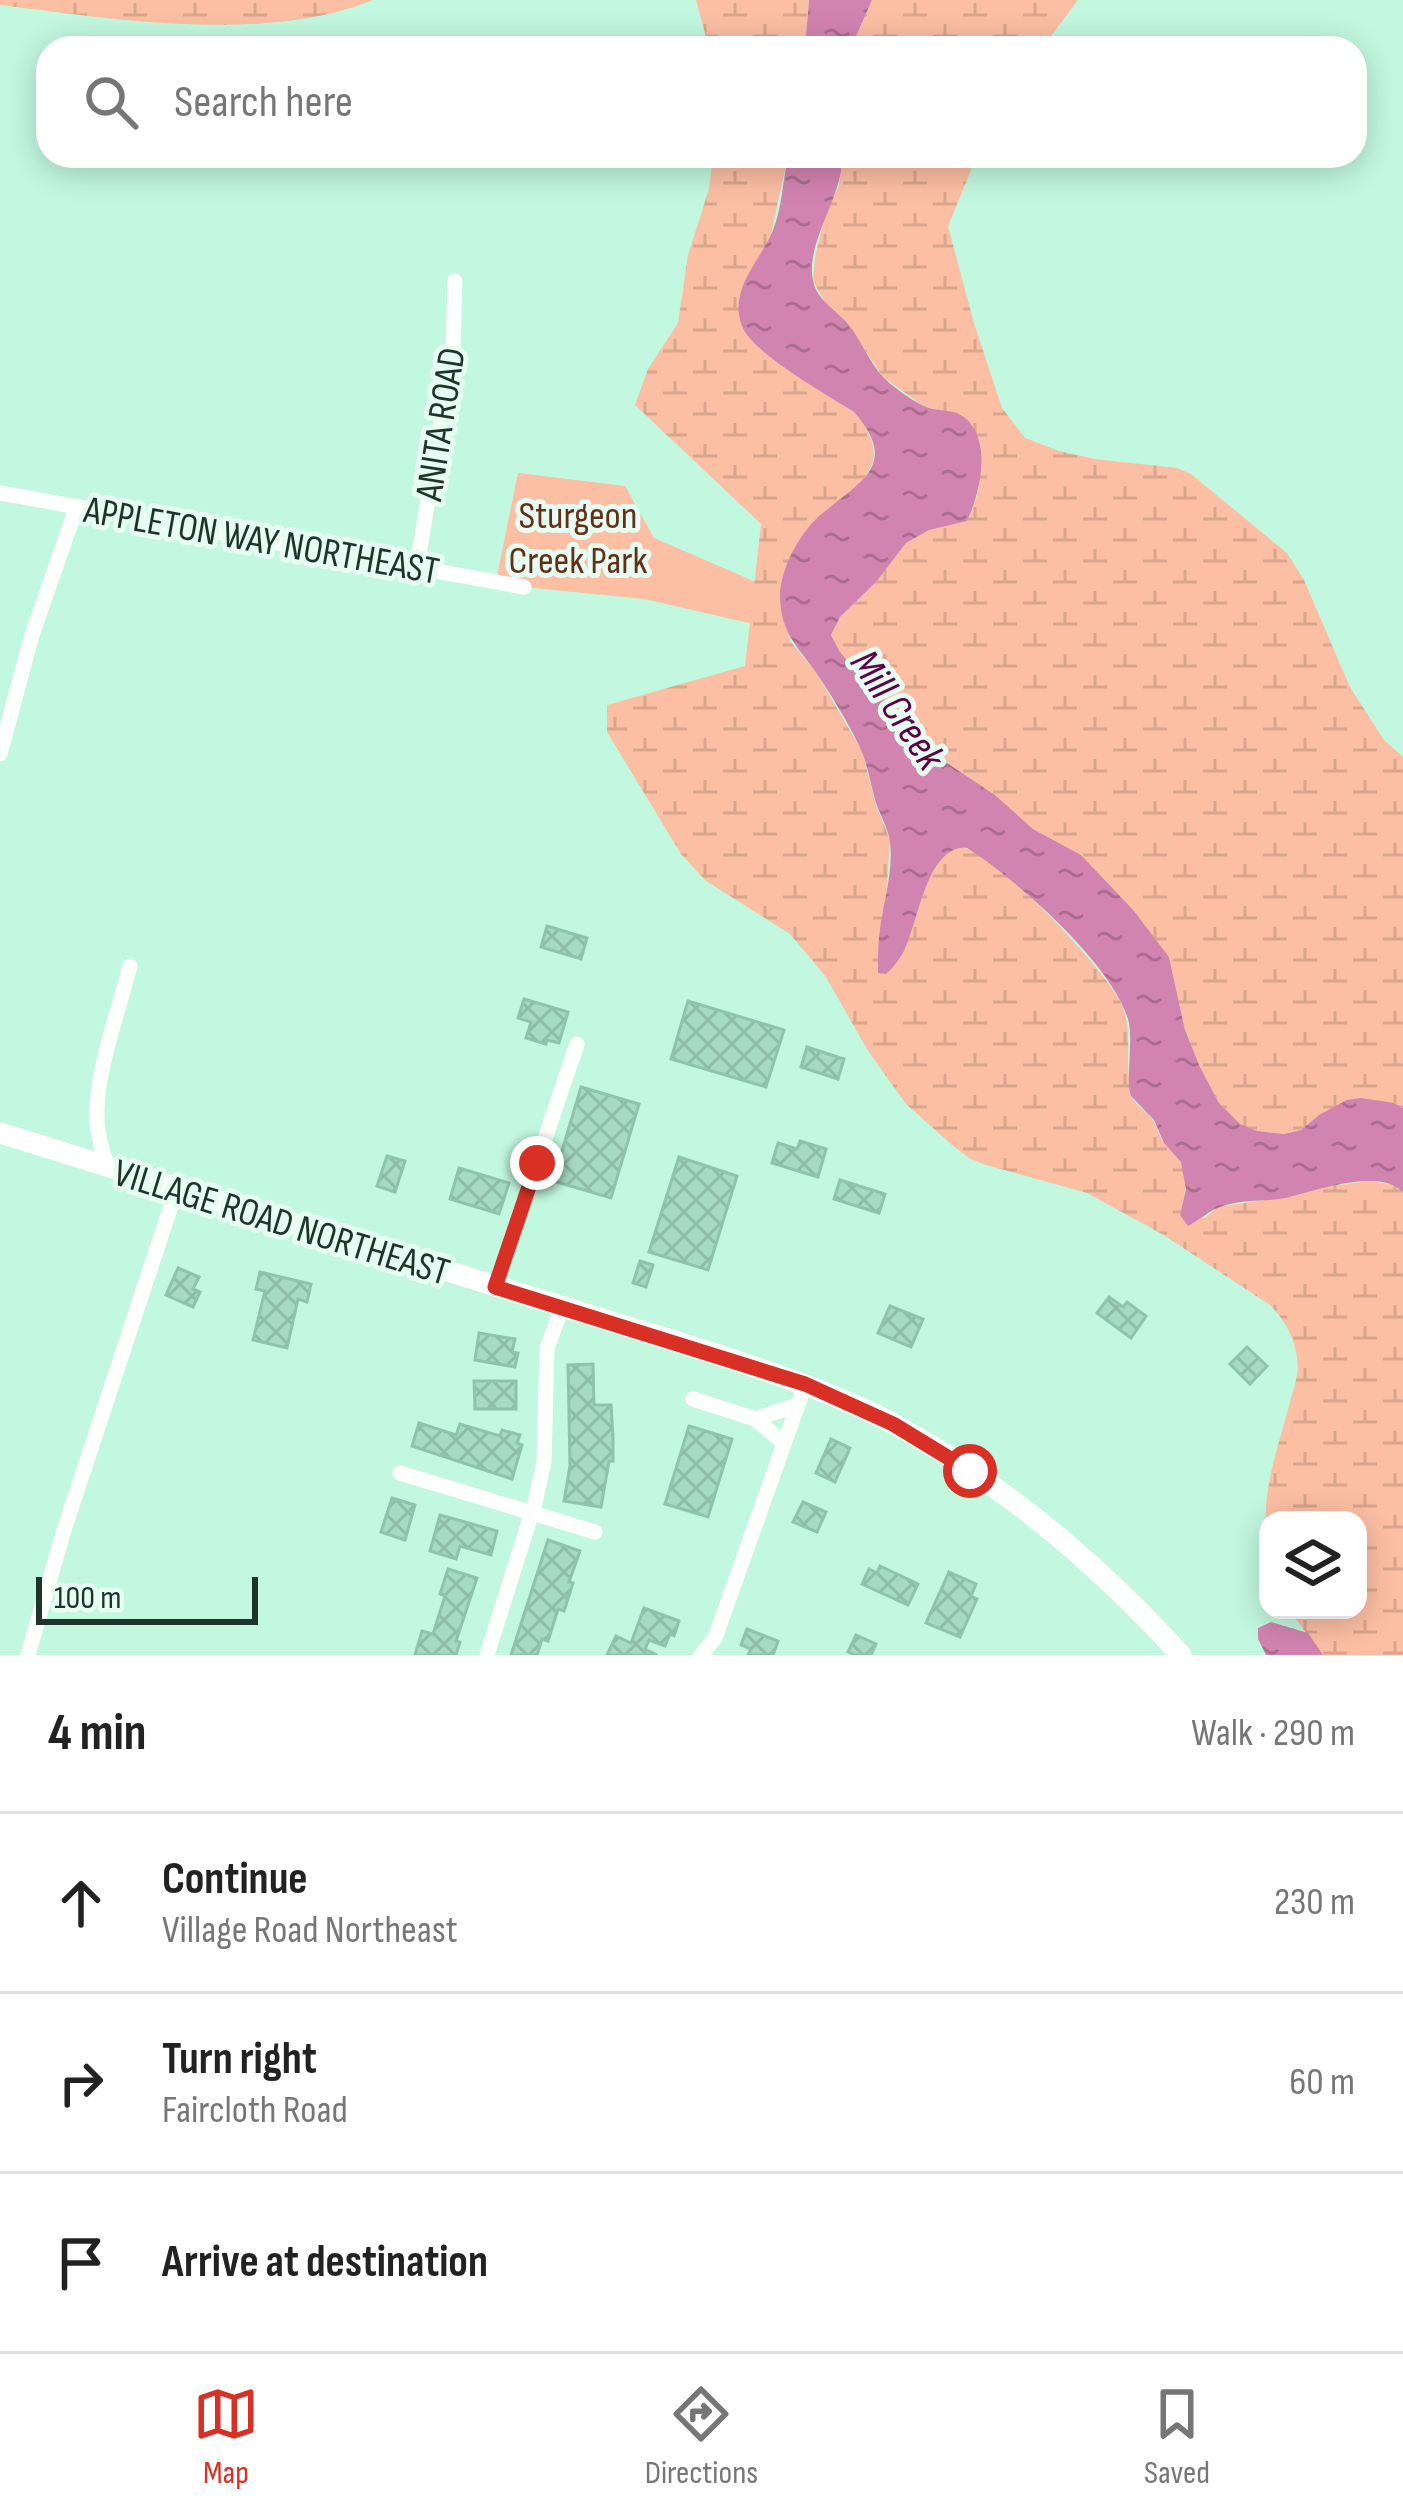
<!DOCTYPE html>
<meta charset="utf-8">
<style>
:root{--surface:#fff;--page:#f2f2f2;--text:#222;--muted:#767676;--line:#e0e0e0;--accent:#d93025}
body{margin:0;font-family:"Sofia Sans Condensed",sans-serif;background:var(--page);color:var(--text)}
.controls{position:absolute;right:36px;bottom:36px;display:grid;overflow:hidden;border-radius:24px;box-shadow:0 6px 30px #0003}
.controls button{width:108px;height:108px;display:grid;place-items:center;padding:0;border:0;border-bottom:3px solid var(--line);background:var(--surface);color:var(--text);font:60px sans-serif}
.scale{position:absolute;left:36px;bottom:30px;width:222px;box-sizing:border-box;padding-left:12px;border:6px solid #1e332a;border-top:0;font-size:33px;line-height:42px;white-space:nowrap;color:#1e332a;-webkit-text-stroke:9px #e7fcf2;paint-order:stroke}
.stop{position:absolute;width:36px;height:36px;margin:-27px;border:9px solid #d93025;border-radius:50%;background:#fff}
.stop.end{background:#d93025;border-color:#fff;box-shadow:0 3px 12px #0008}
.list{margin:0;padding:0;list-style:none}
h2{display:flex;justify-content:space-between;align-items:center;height:156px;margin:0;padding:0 48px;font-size:51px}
h2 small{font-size:39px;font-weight:400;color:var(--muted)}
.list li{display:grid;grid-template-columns:78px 1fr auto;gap:36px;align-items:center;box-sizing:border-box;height:180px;padding:0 48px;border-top:3px solid var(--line)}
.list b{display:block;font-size:45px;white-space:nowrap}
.list p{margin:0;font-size:39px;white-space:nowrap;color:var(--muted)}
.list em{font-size:39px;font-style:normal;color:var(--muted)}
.icon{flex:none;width:66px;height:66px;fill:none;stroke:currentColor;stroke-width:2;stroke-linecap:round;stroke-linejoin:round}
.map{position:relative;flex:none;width:1403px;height:1655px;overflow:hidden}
.search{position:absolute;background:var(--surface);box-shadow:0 6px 30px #0003;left:36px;right:36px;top:36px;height:132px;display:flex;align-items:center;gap:30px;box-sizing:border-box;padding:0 42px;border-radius:36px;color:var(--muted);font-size:45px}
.sheet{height:696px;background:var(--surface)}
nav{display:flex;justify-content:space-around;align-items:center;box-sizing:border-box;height:168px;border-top:3px solid var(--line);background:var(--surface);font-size:33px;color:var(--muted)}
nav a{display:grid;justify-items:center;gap:6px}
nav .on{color:var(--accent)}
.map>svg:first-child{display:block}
</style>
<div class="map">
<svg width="1403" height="1655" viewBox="0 0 1403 1655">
<defs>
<pattern id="wetland-marsh" width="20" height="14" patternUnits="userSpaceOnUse" patternTransform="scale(3)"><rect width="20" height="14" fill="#fcbfa4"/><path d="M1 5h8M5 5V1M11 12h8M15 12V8" fill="none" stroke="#d8a58d"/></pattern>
<pattern id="water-ripples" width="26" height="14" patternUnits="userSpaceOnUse" patternTransform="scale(3)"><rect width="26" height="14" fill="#d284b0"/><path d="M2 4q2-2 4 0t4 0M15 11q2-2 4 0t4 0" fill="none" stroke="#aa6d8f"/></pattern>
<pattern id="building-cross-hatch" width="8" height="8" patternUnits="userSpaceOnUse" patternTransform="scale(3)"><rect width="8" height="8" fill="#a6dbc3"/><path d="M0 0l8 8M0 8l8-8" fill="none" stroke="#8ebca8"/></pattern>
</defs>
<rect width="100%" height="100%" fill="#c2f8df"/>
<path fill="#fcbfa4" d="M518 473 625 486 654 538 772 589 758 625 644 599 524 587 496 581Z"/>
<g fill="url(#wetland-marsh)">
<path d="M0 0H373C265 44 114 19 0 5Z"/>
<path d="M696 0H809L805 48H709Z"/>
<path d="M872 0H1078L1042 48H851Z"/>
<path d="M713 156H788L771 234 774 360 854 412C897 462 862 485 820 515L790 641 816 672 862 751 876 805 890 840 886 899 879 932 905 949C913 926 931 850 959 847 989 844 1111 976 1122 1005 1132 1029 1126 1052 1129 1077 1130 1083 1129 1090 1131 1096 1134 1103 1145 1110 1150 1116 1156 1123 1158 1132 1162 1140 1167 1148 1176 1153 1180 1161 1190 1178 1184 1197 1180 1215L1205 1218 1217 1207 1286 1197 1315 1188 1370 1181 1397 1185 1403 1192V1655H1323C1311 1639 1300 1625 1289 1610H1358V1520H1268V1544C1259 1497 1278 1448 1290 1402 1293 1391 1298 1377 1298 1365 1296 1341 1287 1322 1270 1305L1162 1234 1087 1193 983 1164 969 1158 952 1145 906 1104 868 1051 826 977 790 934 706 881 681 854 607 732V705L745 666 761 524 635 405 648 369 678 323 688 255 709 189Z"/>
<path d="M842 156H977L948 226 974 323 1002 408 1025 438 1059 451 1095 459 1177 468 1191 474 1287 553 1304 580 1350 687 1384 740 1403 757V1108L1394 1103 1319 1115 1301 1130 1284 1134 1257 1131 1240 1125 1219 1103 1200 1067 1185 1030 1169 957 1081 855 1033 829 995 795 941 759 905 718 866 683 840 652 831 635 840 617 877 581 906 543 929 529 967 521C989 475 979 460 962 415L925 407 883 377 847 323 826 304 813 281 815 257 825 215 839 186Z"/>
</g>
<g fill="url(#water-ripples)">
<path d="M809 0H872L851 48H805Z"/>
<path d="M788 156H842C844 196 805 241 813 281 817 300 836 310 847 323 861 339 869 362 883 377 894 388 915 403 929 408 940 411 955 410 964 417 993 440 980 494 967 521L929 530 906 543 877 581 840 617 831 635 840 652 866 683 905 718 941 759 995 795 1033 829 1081 855 1134 911 1169 957 1185 1030 1200 1067 1219 1103 1240 1124 1257 1131 1284 1134 1301 1130 1319 1115 1347 1100 1361 1098 1394 1103 1403 1108V1192C1380 1167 1314 1191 1285 1198 1265 1202 1240 1199 1220 1207 1212 1209 1198 1221 1188 1226L1180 1215 1186 1189 1181 1162 1164 1143 1154 1120 1131 1096 1129 1088C1128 1068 1132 1041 1129 1023 1116 967 1015 878 967 848 927 844 918 924 904 951 899 960 893 968 886 974L878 973C878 958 878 942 880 928 884 902 895 863 889 837 886 825 880 814 876 803 871 786 868 766 861 750 850 725 830 693 815 671 796 645 782 633 780 599 779 569 801 530 824 512 863 480 899 464 854 412 828 395 752 353 742 326 728 289 760 262 773 230 782 208 783 180 788 156Z"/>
<path d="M1271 1622 1308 1633 1323 1655H1266L1258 1639V1628Z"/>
</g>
<g fill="url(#building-cross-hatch)" stroke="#8fc4ac" stroke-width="3">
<path d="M547 926 587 938 581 959 541 947Z"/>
<path d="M524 999 568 1012 559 1043 547 1040 546 1044 526 1038 531 1022 518 1018Z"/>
<path d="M688 1001 784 1030 766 1087 671 1059Z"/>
<path d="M807 1047 844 1059 838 1079 801 1067Z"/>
<path d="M581 1087 639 1104 611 1198 553 1181Z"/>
<path d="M800 1141 826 1149 818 1177 772 1163 778 1143 797 1149Z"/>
<path d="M387 1156 405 1161 395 1192 377 1186Z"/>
<path d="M679 1157 737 1176 708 1270 649 1252Z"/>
<path d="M459 1168 509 1183 499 1214 450 1199Z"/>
<path d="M840 1180 885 1194 879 1213 834 1199Z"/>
<path d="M640 1261 653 1265 646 1287 633 1283Z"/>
<path d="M178 1268 199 1277 193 1289 200 1292 193 1307 166 1295Z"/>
<path d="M260 1272 311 1284 307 1302 298 1299 287 1348 253 1340 265 1291 256 1289Z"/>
<path d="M1109 1297 1123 1307 1127 1302 1146 1316 1131 1338 1097 1313Z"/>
<path d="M890 1306 923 1319 911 1347 878 1333Z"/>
<path d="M479 1333 515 1339 512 1352 518 1353 515 1367 475 1360Z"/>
<path d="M1247 1347 1267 1366 1250 1384 1230 1364Z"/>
<path d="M593 1364 594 1405H611L613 1438V1461H609L601 1507 564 1501 570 1466 568 1365Z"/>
<path d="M474 1381H516V1409H475Z"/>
<path d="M419 1423 456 1435 460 1424 500 1436 502 1430 520 1435 517 1443 522 1445 512 1479 412 1446Z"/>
<path d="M689 1426 732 1439 708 1517 665 1504Z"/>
<path d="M831 1439 850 1448 835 1482 816 1473Z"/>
<path d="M392 1498 415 1505 405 1540 381 1532Z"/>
<path d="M803 1502 826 1512 817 1532 793 1522Z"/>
<path d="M440 1515 497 1531 491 1555 460 1546 456 1559 430 1551Z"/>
<path d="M548 1540 580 1551 569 1582 573 1583 564 1611 558 1609 548 1641 542 1639 537 1655H511Z"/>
<path d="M880 1566 918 1584 908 1605 862 1584 869 1569 877 1573Z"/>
<path d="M448 1569 477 1578 456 1641 460 1642 456 1655H415L422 1631 433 1634 445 1596 440 1594Z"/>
<path d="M949 1572 976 1584 971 1596 977 1599 960 1637 926 1623Z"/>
<path d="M644 1608 679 1621 674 1636 670 1634 665 1646 649 1640 645 1649 657 1655H607L616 1636 631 1643Z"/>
<path d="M747 1629 778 1641 773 1655H748L751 1649 741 1645Z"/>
<path d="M856 1635 876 1644 871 1655H855L848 1652Z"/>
</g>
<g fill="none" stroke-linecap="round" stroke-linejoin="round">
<g stroke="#fff" stroke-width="15">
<path d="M0 493 524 587"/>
<path d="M417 566 453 352 455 281"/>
<path d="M0 754 32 635 77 506"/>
<path d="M107 1167C103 1152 97 1135 97 1119 95 1074 119 1010 130 966"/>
<path d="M495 1287 577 1044"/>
<path d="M693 1399 755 1419 798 1405"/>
<path d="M755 1419 784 1443"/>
<path d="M400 1473 595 1532"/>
<path d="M28 1655 65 1527 177 1188"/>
<path d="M487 1655 535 1503 544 1462 547 1348 562 1308"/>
<path d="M701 1655 715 1638 805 1385"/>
</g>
<path stroke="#fff" stroke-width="21" d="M0 1133 713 1353C774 1374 836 1393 894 1424 1002 1483 1098 1564 1181 1655"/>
</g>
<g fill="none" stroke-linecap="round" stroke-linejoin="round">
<path stroke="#d93025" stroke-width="15" d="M537 1163 495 1287 805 1384 893 1424 970 1471"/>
</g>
<g text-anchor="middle" stroke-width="10" stroke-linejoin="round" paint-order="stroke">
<g font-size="39" fill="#1e332a" stroke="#e7fcf2">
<text transform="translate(439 424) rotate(-81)" y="14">ANITA ROAD</text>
<text transform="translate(262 539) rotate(10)" y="14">APPLETON WAY NORTHEAST</text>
<text transform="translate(282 1221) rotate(17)" y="14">VILLAGE ROAD NORTHEAST</text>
</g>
<g font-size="39" fill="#633016" stroke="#e7fcf2">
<text x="578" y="528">Sturgeon<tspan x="578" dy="45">Creek Park</tspan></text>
</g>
<g font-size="42" font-style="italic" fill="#5e0042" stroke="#e7fcf2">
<text transform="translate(899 709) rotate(56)" y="15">Mill Creek</text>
</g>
</g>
</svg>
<div class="controls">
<button><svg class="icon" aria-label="layers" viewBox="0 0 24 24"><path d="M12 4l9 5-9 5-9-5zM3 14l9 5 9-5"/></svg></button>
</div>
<div class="scale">100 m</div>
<div class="stop" style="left:970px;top:1471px"></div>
<div class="stop end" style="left:537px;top:1163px"></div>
<div class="search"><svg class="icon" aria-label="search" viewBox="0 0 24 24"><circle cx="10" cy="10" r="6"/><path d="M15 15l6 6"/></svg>Search here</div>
</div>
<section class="sheet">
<h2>4 min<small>Walk · 290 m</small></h2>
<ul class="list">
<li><svg class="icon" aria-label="ahead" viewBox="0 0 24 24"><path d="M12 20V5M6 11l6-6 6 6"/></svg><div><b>Continue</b><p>Village Road Northeast</p></div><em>230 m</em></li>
<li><svg class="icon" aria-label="right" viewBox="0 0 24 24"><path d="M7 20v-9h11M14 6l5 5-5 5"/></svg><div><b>Turn right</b><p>Faircloth Road</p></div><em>60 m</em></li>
<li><svg class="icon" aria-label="arrive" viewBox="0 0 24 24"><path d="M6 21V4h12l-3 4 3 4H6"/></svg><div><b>Arrive at destination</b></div></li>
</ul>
</section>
<nav>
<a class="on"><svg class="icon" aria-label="map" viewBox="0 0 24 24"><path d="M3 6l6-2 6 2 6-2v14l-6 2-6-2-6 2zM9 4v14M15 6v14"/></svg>Map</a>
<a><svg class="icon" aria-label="directions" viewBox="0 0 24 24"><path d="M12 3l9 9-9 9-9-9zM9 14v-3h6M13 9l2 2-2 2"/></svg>Directions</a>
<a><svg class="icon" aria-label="saved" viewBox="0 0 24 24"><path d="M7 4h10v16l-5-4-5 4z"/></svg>Saved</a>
</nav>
